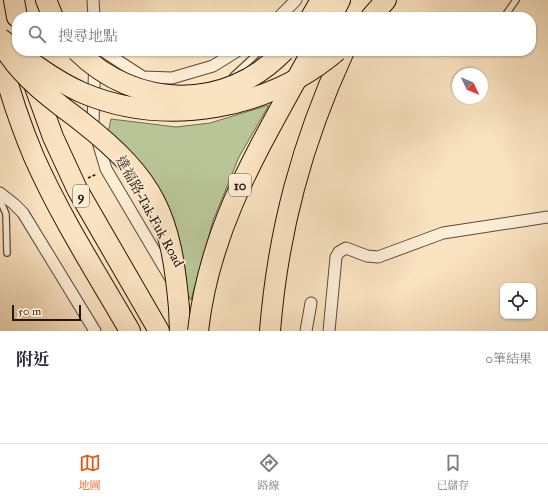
<!DOCTYPE html>
<html lang="zh-TW">
<meta charset="utf-8">
<style>
:root{--surface:#fff;--page:#f2f2f3;--text:#2b2b33;--muted:#7c7c81;--line:#e1e1e2;--accent:#ea580c}
body{margin:0;font-family:"IM FELL Great Primer","Noto Serif TC",serif;background:var(--page);color:var(--text)}
.controls{position:absolute;right:12px;bottom:12px;display:grid;overflow:hidden;border-radius:8px;box-shadow:0 1px 3px #0004}
.controls button{width:36px;height:36px;display:grid;place-items:center;padding:0;border:0;border-bottom:1px solid var(--line);background:var(--surface);color:var(--text);font:20px sans-serif}
.compass{position:absolute;left:452px;top:68px;width:36px;height:36px;border-radius:50%;background:var(--surface);box-shadow:0 1px 3px #0004;rotate:134deg}
.scale{position:absolute;left:12px;bottom:10px;width:69px;box-sizing:border-box;padding-left:4px;border:2px solid #291406;border-top:0;font-size:11px;line-height:14px;white-space:nowrap;color:#291406;-webkit-text-stroke:3px #fcedd7;paint-order:stroke}
.list{margin:0;padding:0;list-style:none}
h2{display:flex;justify-content:space-between;align-items:center;height:52px;margin:0;padding:0 16px;font-size:17px}
h2 small{font-size:13px;font-weight:400;color:var(--muted)}
.icon{flex:none;width:22px;height:22px;fill:none;stroke:currentColor;stroke-width:2;stroke-linecap:round;stroke-linejoin:round}
.map{position:relative;flex:none;width:548px;height:331px;overflow:hidden}
.search{position:absolute;background:var(--surface);box-shadow:0 1px 3px #0004;left:12px;right:12px;top:12px;height:44px;display:flex;align-items:center;gap:10px;box-sizing:border-box;padding:0 14px;border-radius:16px;color:var(--muted);font-size:15px}
.sheet{height:112px;background:var(--surface)}
nav{display:flex;justify-content:space-around;align-items:center;box-sizing:border-box;height:56px;border-top:1px solid var(--line);background:var(--surface);font-size:11px;color:var(--muted)}
nav a{display:grid;justify-items:center;gap:2px}
nav .on{color:var(--accent)}
.map>svg:first-child{display:block}
</style>
<div class="map">
<svg width="548" height="331" viewBox="0 0 548 331">
<rect width="100%" height="100%" fill="#fae3c1"/>
<filter id="stains"><feTurbulence type="fractalNoise" baseFrequency=".005" numOctaves="4"/><feColorMatrix values="0 0 0 0 .2 0 0 0 0 .09 0 0 0 0 .02 0 0 0 .5 -.17"/></filter>
<radialGradient id="worn" r=".72"><stop offset=".6" stop-color="#630" stop-opacity="0"/><stop offset="1" stop-color="#630" stop-opacity=".3"/></radialGradient>
<path fill="#b9c597" stroke="#716c4e" d="M269 105 239 157 213 221 191 300 183 287 181 263 108 133 111 119 176 127 210 123Z"/>
<g fill="none" stroke-linecap="round" stroke-linejoin="round">
<g stroke="#5d4835" stroke-width="8">
<g id="lane">
<path d="M504 17 516 0"/>
<path d="M233 76 260 51"/>
<path d="M0 200 6 214 7 253"/>
</g>
</g>
<g stroke="#5d4835" stroke-width="13">
<g id="street">
<path d="M93 0 94 17"/>
<path d="M279 17 296 0"/>
<path d="M95 51 93 125 106 169 171 279"/>
<path d="M103 51 143 77 172 78 213 66 237 51"/>
<path d="M0 193 14 204 23 213 95 331"/>
<path d="M306 331 311 303"/>
<path d="M329 331 336 257 339 252 346 248 367 256 378 257 443 233 548 217"/>
</g>
</g>
<g stroke="#291406" stroke-width="22">
<g id="highway">
<path d="M14 0 17 17"/>
<path d="M46 0 53 17"/>
<path d="M311 17 321 0"/>
<path d="M331 17 340 0"/>
<path d="M371 17 386 0"/>
<path d="M0 56C9 90 20 124 34 157 61 218 97 274 130 331"/>
<path d="M31 76 53 137 77 189 159 331"/>
<path d="M179 308 180 331"/>
<path d="M270 331C278 231 302 142 344 51"/>
</g>
</g>
<path stroke="#291406" stroke-width="1.5" stroke-dasharray="3 2" stroke-linecap="butt" d="M88 178 97 174"/>
<use href="#lane" stroke="#fcedd7" stroke-width="5.5"/>
<use href="#street" stroke="#fcedd7" stroke-width="11"/>
<use href="#highway" stroke="#fae3c1" stroke-width="20"/>
<g stroke="#291406" stroke-width="22" stroke-linecap="butt">
<g id="highway-bridge">
<path d="M0 38C25 58 53 80 83 93 167 128 269 109 337 51"/>
<path d="M77 51C136 109 225 112 284 51"/>
<path d="M8 54C27 82 56 102 82 122 156 180 171 216 179 308"/>
<path d="M198 331C210 224 262 143 312 51"/>
</g>
</g>
<use href="#highway-bridge" stroke="#fae3c1" stroke-width="20"/>
</g>
<g text-anchor="middle" stroke-width="3.5" stroke-linejoin="round" paint-order="stroke">
<g fill="#fcedd7" stroke="#685545" stroke-width="1">
<rect x="229" y="174" width="22" height="22" rx="3"/>
<rect x="73" y="185" width="16" height="22" rx="3"/>
</g>
<g font-size="13" font-weight="bold" fill="#291406">
<text x="240" y="190">10</text>
<text x="81" y="201">9</text>
</g>
<g font-size="14" fill="#291406" stroke="#fcedd7">
<text transform="translate(150 211) rotate(61)" y="5">達福路 Tak Fuk Road</text>
</g>
</g>
<rect width="100%" height="100%" filter="url(#stains)"/>
<rect width="100%" height="100%" fill="url(#worn)"/>
</svg>
<div class="controls">
<button><svg class="icon" aria-label="locate" viewBox="0 0 24 24"><circle cx="12" cy="12" r="6"/><path d="M12 2v4M12 18v4M2 12h4M18 12h4"/></svg></button>
</div>
<svg class="compass" viewBox="-18 -18 36 36"><path d="M0-13l5 13h-10z" fill="#e53935"/><path d="M0 13l5-13h-10z" fill="#7c7c81"/></svg>
<div class="scale">50 m</div>
<div class="search"><svg class="icon" aria-label="search" viewBox="0 0 24 24"><circle cx="10" cy="10" r="6"/><path d="M15 15l6 6"/></svg>搜尋地點</div>
</div>
<section class="sheet">
<h2>附近<small>0筆結果</small></h2>
<ul class="list">
</ul>
</section>
<nav>
<a class="on"><svg class="icon" aria-label="map" viewBox="0 0 24 24"><path d="M3 6l6-2 6 2 6-2v14l-6 2-6-2-6 2zM9 4v14M15 6v14"/></svg>地圖</a>
<a><svg class="icon" aria-label="directions" viewBox="0 0 24 24"><path d="M12 3l9 9-9 9-9-9zM9 14v-3h6M13 9l2 2-2 2"/></svg>路線</a>
<a><svg class="icon" aria-label="saved" viewBox="0 0 24 24"><path d="M7 4h10v16l-5-4-5 4z"/></svg>已儲存</a>
</nav>
